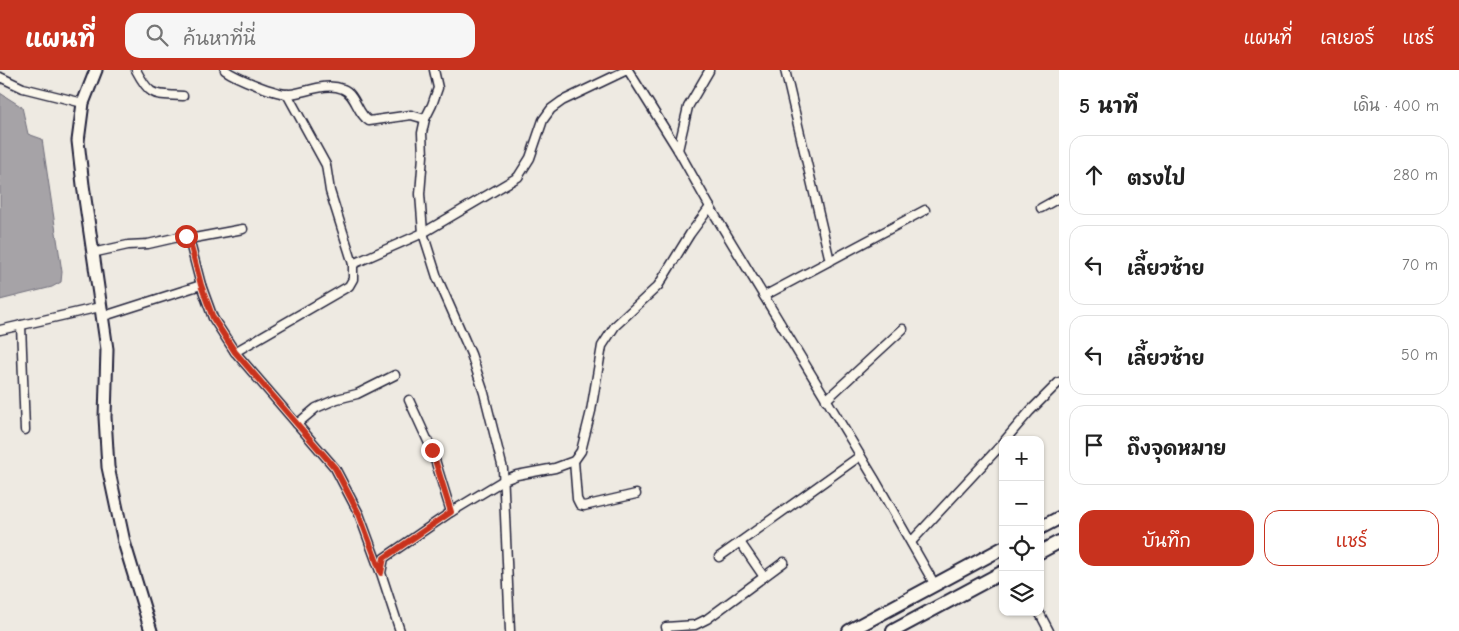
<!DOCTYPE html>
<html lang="th">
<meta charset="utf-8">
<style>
:root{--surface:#fff;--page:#f6f6f6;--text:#222;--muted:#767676;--line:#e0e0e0;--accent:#c8321e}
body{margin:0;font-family:"Comic Neue","Playpen Sans Thai",sans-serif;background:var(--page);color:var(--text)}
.controls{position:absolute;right:15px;bottom:15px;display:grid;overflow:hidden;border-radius:10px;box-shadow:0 1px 4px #0004}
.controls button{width:45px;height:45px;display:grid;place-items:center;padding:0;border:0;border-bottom:1px solid var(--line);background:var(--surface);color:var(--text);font:25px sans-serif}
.stop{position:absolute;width:15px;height:15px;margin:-11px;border:4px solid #c8321e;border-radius:50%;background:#fff}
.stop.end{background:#c8321e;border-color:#fff;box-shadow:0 1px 5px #0008}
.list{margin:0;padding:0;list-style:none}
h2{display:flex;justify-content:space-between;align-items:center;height:65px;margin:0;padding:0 20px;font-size:21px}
h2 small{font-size:16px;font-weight:400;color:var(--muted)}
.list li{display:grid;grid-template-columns:32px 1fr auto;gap:15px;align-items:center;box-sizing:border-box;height:80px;margin:0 10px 10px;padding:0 10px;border:1px solid var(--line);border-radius:15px}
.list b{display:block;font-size:19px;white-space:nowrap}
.list em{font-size:16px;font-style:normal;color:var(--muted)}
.actions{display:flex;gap:10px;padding:15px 20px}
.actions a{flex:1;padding:11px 0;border:1px solid var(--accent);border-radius:15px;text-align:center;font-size:18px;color:var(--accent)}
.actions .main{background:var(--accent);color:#fff}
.icon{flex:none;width:28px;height:28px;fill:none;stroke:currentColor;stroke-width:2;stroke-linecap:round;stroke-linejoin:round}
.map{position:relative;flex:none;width:1059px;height:561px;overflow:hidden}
header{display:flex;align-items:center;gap:30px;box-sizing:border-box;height:70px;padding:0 25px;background:var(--accent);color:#fff}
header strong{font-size:24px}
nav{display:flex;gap:28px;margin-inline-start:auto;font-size:18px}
.search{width:350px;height:45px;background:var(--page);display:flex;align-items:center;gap:12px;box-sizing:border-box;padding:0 18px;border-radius:15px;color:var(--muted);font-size:19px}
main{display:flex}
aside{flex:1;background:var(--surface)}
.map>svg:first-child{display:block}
</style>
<header>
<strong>แผนที่</strong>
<div class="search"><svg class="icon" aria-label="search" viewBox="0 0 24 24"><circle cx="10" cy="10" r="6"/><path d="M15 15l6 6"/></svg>ค้นหาที่นี่</div>
<nav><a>แผนที่</a><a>เลเยอร์</a><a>แชร์</a></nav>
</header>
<main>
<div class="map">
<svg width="1059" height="561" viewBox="0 0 1059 561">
<rect width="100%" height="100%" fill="#eeeae2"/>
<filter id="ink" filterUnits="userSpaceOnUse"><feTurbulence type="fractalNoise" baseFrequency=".02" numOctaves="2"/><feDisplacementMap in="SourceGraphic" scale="10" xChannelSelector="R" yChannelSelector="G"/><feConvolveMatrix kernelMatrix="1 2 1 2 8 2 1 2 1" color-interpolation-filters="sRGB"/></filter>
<g filter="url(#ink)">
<path fill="#a6a3a7" stroke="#716f7c" d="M0 23 22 37 28 64 42 69 62 202 61 212 52 217 0 230Z"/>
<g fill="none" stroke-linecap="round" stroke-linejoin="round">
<g stroke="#22223b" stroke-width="11">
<g id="street">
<path d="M136 0C151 28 153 24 183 26"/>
<path d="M225 0C236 8 277 25 290 24 307 22 326 12 343 19 356 24 357 44 369 51L411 45 425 49"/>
<path d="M434 0 438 18 432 35 425 49 422 63 423 86 420 124 423 163 437 207 471 284 484 323 503 399 510 561"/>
<path d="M628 0 678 80 710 137 874 408 935 515"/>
<path d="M785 0 830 191"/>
<path d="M0 7 23 18 83 33"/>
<path d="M678 80 688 37 709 1"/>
<path d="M1041 138 1059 128"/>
<path d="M189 169 243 159"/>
<path d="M92 183 128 175 148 174 183 166 189 169 201 215 213 248 235 282 335 398 359 444 380 501"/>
<path d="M353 194 423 163 518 107 530 88 543 50 551 39 562 31 627 0"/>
<path d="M764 226 925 140"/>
<path d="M101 247 201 215"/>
<path d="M21 255 25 360"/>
<path d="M0 260 100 237"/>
<path d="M235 282 349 216 353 209V194L330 121 326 95 287 24"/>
<path d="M409 330 432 380 451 442"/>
<path d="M826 330 903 259"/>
<path d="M297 354 316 338 337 329 357 324 395 305"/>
<path d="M1005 370 1030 341 1059 312"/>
<path d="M574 391 577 429 580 435 584 436 636 424"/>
<path d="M740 472 764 507"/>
<path d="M911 472 1003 373"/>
<path d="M719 487 860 386"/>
<path d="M1039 542 1049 561"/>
<path d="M400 561 381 503 384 488 451 442 504 410 517 405 555 398 574 391 581 381 591 341 602 276 615 256 658 216 690 164 710 137"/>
<path d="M667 561 666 557 695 555 707 549 784 492"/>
</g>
</g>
<g stroke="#22223b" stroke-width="15">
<path id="secondary" d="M96 0 83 33 78 71 83 115 107 279 105 347 108 397 124 472 151 561"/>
</g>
<g stroke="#22223b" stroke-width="16">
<g id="primary">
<path d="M1040 458 1059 448"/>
<path d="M1040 482 1059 472"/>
<path d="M849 561 1003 478"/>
<path d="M893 561 1003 502"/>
</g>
</g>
<use href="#street" stroke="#fbf7ec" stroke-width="8"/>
<use href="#secondary" stroke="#fbf7ec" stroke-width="11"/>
<use href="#primary" stroke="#fbf7ec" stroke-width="12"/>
</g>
</g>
<g fill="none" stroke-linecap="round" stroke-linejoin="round" filter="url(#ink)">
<path stroke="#c8321e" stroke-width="6" d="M186 166 189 169 201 215 213 248 235 282 335 398 359 444 381 503 384 488 451 442 432 380"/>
</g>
</svg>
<div class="controls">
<button>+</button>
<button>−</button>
<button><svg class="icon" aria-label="locate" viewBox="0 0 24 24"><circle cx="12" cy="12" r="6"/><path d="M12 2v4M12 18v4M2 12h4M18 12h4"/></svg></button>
<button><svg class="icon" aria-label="layers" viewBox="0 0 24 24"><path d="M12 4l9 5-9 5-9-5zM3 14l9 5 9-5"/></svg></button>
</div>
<div class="stop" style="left:186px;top:166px"></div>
<div class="stop end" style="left:432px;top:380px"></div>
</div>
<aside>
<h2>5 นาที<small>เดิน · 400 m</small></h2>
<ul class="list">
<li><svg class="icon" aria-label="ahead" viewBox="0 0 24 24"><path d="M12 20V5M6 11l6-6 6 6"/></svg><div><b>ตรงไป</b></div><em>280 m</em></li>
<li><svg class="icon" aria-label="left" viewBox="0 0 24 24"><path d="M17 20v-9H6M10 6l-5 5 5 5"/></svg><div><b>เลี้ยวซ้าย</b></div><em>70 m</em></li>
<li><svg class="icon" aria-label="left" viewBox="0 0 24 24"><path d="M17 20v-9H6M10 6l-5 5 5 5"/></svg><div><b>เลี้ยวซ้าย</b></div><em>50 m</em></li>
<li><svg class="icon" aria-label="arrive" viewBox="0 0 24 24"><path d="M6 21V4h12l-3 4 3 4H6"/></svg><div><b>ถึงจุดหมาย</b></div></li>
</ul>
<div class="actions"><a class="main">บันทึก</a><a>แชร์</a></div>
</aside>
</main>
